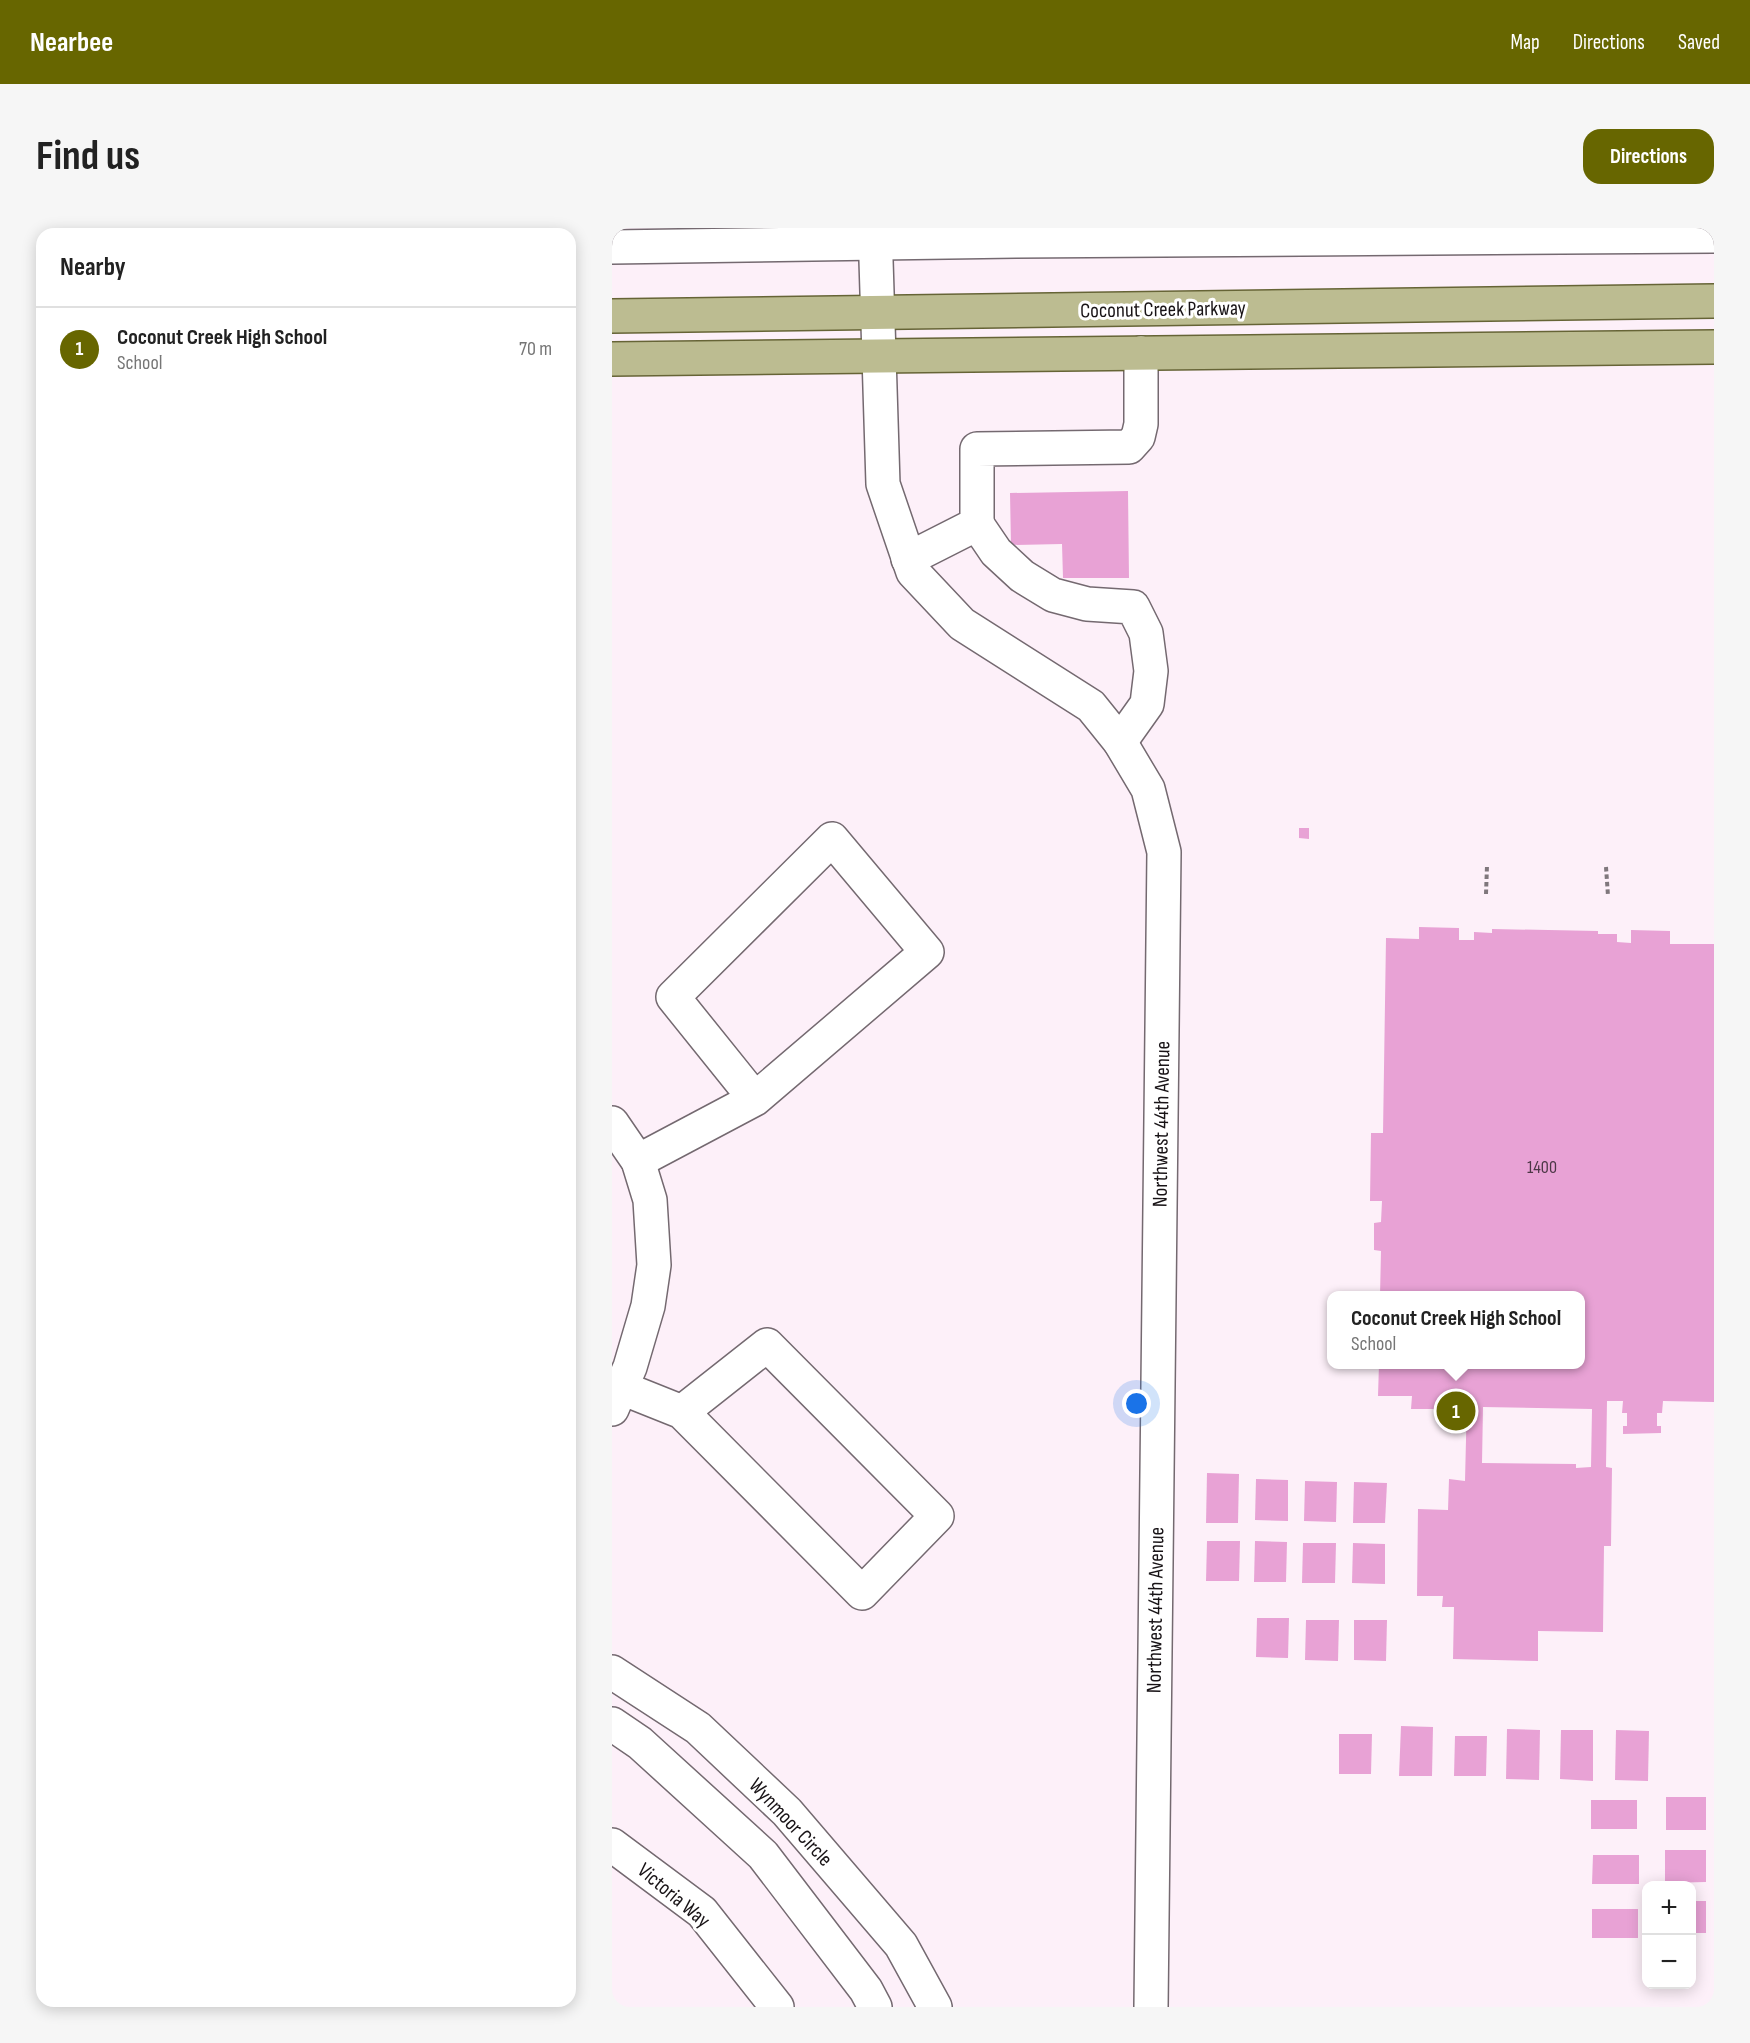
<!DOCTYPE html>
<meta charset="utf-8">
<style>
:root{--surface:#fff;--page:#f6f6f6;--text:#222;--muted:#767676;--line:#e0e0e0;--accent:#676600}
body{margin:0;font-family:"Sofia Sans Condensed",sans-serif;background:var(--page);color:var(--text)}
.controls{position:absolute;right:18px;bottom:18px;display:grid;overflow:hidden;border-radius:12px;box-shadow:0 3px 15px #0003}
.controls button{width:54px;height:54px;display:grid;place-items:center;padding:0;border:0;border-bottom:2px solid var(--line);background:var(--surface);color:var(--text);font:30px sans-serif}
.you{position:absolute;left:525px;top:1176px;width:21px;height:21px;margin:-15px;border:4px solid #fff;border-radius:50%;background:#1a73e8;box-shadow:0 0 0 9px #1a73e833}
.badge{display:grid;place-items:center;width:39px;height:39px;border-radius:50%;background:var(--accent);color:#fff;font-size:20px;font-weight:700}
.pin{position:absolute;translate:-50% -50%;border:3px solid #fff;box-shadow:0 2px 6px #0006}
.popup{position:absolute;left:715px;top:1063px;width:258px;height:78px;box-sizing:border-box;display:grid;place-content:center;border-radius:12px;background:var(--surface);filter:drop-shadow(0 2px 4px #0005);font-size:20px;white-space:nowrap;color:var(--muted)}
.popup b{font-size:22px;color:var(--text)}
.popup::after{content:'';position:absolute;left:50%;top:100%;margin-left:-12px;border:12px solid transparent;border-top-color:var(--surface)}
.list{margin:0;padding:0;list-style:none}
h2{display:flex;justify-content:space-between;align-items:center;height:78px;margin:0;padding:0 24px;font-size:26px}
h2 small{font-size:20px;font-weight:400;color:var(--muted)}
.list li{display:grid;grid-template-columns:39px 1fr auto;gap:18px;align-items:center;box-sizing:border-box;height:84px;padding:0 24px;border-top:2px solid var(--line)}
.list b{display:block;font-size:22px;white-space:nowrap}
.list p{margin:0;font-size:20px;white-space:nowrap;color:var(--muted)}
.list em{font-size:20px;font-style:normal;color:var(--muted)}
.map{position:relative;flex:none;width:1102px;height:1779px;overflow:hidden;border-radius:18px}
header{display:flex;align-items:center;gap:36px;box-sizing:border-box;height:84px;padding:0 30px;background:var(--accent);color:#fff}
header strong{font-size:28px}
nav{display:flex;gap:33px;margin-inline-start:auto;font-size:21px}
.intro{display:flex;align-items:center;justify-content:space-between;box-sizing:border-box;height:144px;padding:0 36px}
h1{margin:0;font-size:42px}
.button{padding:15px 27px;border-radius:18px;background:var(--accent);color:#fff;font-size:21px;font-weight:700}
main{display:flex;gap:36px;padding:0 36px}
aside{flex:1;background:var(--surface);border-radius:18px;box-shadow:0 3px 15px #0003}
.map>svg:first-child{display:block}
</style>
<header>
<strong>Nearbee</strong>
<nav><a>Map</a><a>Directions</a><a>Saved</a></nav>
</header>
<div class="intro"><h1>Find us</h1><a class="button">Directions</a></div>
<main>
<aside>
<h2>Nearby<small></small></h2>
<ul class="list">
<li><span class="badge">1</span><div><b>Coconut Creek High School</b><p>School</p></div><em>70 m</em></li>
</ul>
</aside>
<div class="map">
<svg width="1102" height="1779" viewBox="0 0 1102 1779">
<rect width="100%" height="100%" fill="#fdf0f9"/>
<g fill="#e8a2d5" fill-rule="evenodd">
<path d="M516 263 517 350H451L450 316 399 317 398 265Z"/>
<path d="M687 600H697V611L687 610Z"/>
<path d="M807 699 847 700V712H862V704L880 705V701L986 703V706H1005V714L1019 715V702L1058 703V716H1102V1174L1051 1173 1050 1185H1045V1198H1049V1205L1011 1206V1198H1015V1185H1010L1011 1173H995L994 1239 1000 1240 999 1318H992L991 1404 926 1403V1433L841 1431 842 1379H830L831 1368H805L806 1281 836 1282 837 1251 853 1253 855 1170 840 1169 839 1181H799L800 1168H766L767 1136H968V1068H768L769 1023 762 1022V995L769 994 770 973H758L759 905H771L774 710 807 711ZM871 1179 980 1181 979 1239 964 1240V1236L870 1235Z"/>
<path d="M595 1245 627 1246 626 1295H594Z"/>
<path d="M644 1251 676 1252V1293L643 1292Z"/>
<path d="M693 1253 725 1254 724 1294 692 1293Z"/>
<path d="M742 1254 775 1255 773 1295H741Z"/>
<path d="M595 1313H628L627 1353H594Z"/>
<path d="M643 1313 675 1314 674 1354H642Z"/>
<path d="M691 1315H724L723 1355H690Z"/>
<path d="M741 1315 773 1316V1356L740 1355Z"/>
<path d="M645 1390H677L676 1430 644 1429Z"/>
<path d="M694 1392H727L726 1433 693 1432Z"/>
<path d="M742 1392H775L774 1433 742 1432Z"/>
<path d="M789 1498 821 1499 820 1548H787Z"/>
<path d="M895 1501 928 1502 927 1552 894 1551Z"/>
<path d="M949 1502H981V1553L948 1551Z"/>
<path d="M1004 1502 1037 1503 1036 1553 1003 1552Z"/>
<path d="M727 1506H760L759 1546H727Z"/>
<path d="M843 1508H875L874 1548H842Z"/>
<rect x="1054" y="1569" width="40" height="33"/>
<rect x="979" y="1572" width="46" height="29"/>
<path d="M1053 1622H1094V1654L1053 1655Z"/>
<path d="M981 1627H1027V1656H980Z"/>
<rect x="1080" y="1673" width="14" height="32"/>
<rect x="980" y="1681" width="46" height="29"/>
</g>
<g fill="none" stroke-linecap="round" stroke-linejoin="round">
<g stroke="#746970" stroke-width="36">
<g id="minor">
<path d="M263 0 271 256 301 344 350 396 479 478 508 514 536 561 552 624 539 1779"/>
<path d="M0 19 404 13 1102 8"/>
<path d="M365 296 384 324 410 348 441 367 475 376 521 379 534 405 539 443 535 476 508 514"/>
<path d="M296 331 365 296V221L517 219 526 209 529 196V125"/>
<path d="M0 895 26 933 38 972 42 1037 36 1078 18 1139 0 1181"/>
<path d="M26 933 143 871 315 724 220 611 61 769 143 871"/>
<path d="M0 1156 70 1184 250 1365 325 1288 155 1117 70 1184"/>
<path d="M0 1444 86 1500 175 1584 289 1717 323 1779"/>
<path d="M0 1496 28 1515 151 1627 254 1762 263 1779"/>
<path d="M0 1617 90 1684 165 1779"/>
</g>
</g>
<g stroke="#666436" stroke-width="36">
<g id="major">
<path d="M0 88 1102 73"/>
<path d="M0 131 1102 119"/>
</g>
</g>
<g stroke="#7f777c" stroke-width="4" stroke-dasharray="4.5 3" stroke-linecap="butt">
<path d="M994 639 996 668"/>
<path d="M874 666 875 638"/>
</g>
<use href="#minor" stroke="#fff" stroke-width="33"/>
<use href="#major" stroke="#bcbc91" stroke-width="33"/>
</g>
<g text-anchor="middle" stroke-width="6" stroke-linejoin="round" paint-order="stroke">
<g font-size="18" fill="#4c3746">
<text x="930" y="945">1400</text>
</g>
<g font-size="21" fill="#181316" stroke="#fff">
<text transform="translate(551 81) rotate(-1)" y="7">Coconut Creek Parkway</text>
<text transform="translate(549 896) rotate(-89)" y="7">Northwest 44th Avenue</text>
<text transform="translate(543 1382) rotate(-89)" y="7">Northwest 44th Avenue</text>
<text transform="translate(179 1594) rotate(47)" y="7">Wynmoor Circle</text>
<text transform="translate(62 1667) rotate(40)" y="7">Victoria Way</text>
</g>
</g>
</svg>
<div class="controls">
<button>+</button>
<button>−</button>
</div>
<div class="you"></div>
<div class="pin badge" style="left:844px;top:1183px">1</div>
<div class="popup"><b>Coconut Creek High School</b>School</div>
</div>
</main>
